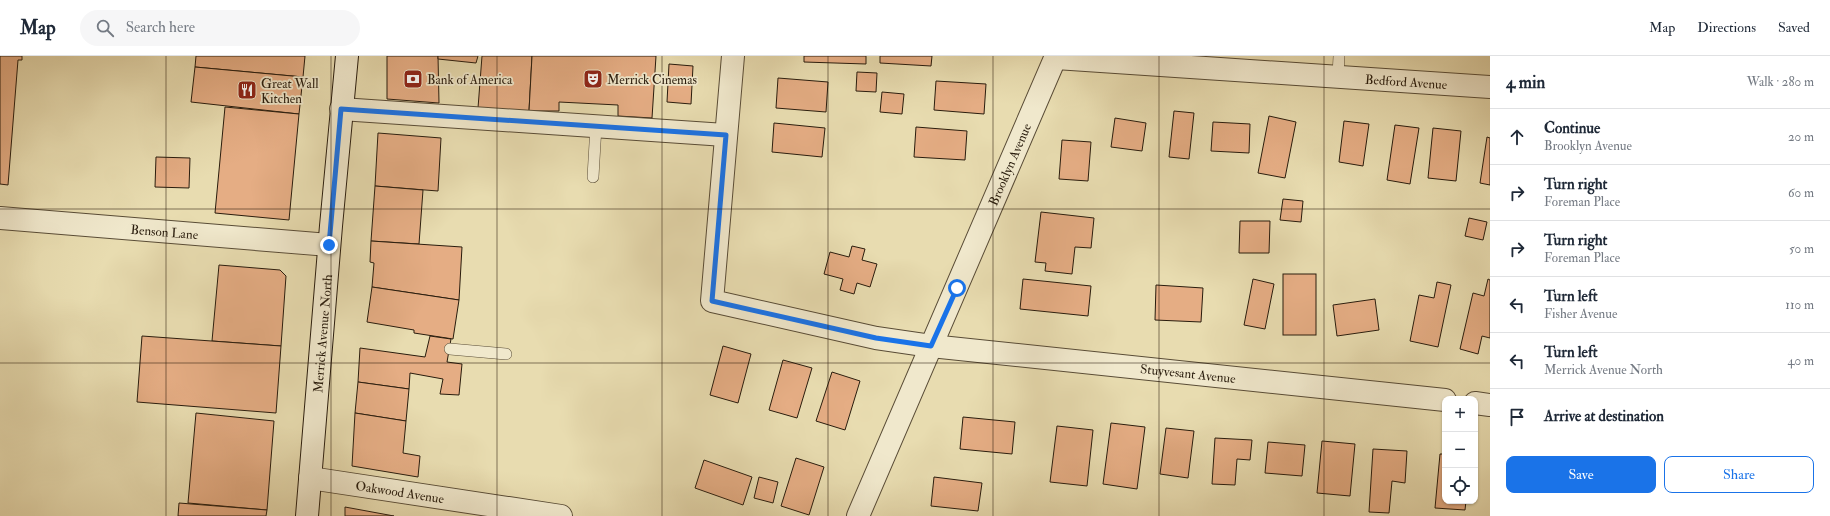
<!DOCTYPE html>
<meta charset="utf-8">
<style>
:root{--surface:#fff;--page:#f6f6f7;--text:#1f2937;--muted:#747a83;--line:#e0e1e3;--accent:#1a73e8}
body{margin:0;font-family:"IM FELL Double Pica",serif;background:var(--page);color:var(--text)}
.controls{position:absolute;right:12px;bottom:12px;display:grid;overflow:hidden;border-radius:8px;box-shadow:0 1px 3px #0004}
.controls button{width:36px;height:36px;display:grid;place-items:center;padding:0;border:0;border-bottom:1px solid var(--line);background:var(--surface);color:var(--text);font:20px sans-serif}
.stop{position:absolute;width:12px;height:12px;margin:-9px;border:3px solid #1a73e8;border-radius:50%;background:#fff}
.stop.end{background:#1a73e8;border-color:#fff;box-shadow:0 1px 4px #0008}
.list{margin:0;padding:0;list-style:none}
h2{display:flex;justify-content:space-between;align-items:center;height:52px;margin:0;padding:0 16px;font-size:17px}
h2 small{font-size:13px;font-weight:400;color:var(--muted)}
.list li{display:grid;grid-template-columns:26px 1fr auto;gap:12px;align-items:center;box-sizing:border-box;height:56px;padding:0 16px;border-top:1px solid var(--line)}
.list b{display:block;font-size:15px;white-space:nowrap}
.list p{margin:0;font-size:13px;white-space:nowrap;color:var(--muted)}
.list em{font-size:13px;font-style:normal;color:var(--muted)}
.actions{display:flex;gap:8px;padding:12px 16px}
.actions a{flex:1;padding:9px 0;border:1px solid var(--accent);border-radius:8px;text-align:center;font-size:14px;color:var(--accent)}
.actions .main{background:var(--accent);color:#fff}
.icon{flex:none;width:22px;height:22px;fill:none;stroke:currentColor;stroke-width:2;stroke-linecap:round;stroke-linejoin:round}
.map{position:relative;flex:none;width:1490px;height:460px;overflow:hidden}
header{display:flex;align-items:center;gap:24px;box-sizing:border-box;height:56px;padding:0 20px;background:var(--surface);border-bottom:1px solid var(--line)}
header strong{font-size:19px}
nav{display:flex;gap:22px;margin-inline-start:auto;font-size:14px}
.search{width:280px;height:36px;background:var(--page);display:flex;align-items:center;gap:10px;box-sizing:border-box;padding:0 14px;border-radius:22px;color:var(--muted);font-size:15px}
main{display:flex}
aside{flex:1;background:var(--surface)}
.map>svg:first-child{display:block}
</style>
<header>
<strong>Map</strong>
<div class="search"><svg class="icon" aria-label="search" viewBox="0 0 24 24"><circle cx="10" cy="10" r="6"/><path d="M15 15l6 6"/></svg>Search here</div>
<nav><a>Map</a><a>Directions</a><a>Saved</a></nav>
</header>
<main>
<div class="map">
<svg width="1490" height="460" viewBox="0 0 1490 460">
<rect width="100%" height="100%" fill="#e8dcb0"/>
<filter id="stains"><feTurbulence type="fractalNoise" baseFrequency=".005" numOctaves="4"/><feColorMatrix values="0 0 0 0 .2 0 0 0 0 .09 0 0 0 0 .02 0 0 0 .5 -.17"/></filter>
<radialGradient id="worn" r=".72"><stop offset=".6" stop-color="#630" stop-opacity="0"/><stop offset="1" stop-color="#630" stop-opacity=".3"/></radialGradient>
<g fill="#e5ad84" stroke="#291c0d">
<path d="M0 0H22V4H18L8 129 0 128Z"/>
<path d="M196 0H305L303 21 195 11Z"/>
<path d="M387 0H438L439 47 387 43Z"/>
<path d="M438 0H478L476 7 438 3Z"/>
<path d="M482 0H532L529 55 478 52Z"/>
<path d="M532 0H656L652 62 618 60V49L559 46V55H529Z"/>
<path d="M804 0H866V8L804 6Z"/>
<path d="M880 0H932L931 10 880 7Z"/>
<path d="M669 8 693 10 691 48 667 46Z"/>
<path d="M195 11 303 21 299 58 191 46Z"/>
<path d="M857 16 877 17 876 36 856 35Z"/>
<path d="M778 22 828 26 826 56 776 52Z"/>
<path d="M936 25 986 28 984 58 934 54Z"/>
<path d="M882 36 904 38 902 58 880 56Z"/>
<path d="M225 51 299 58 289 164 215 157Z"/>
<path d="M1174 55 1194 57 1189 103 1169 101Z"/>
<path d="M1269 60 1296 66 1285 122 1258 117Z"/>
<path d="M1115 62 1146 67 1142 95 1111 91Z"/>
<path d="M1344 65 1369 68 1363 110 1339 106Z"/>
<path d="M1213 66 1250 68 1249 97 1211 95Z"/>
<path d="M774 67 825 72 822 101 772 96Z"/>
<path d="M1395 69 1419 72 1410 128 1387 124Z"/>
<path d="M916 71 967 75 965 104 914 101Z"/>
<path d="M1433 72 1461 75 1456 125 1428 122Z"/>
<path d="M378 77 441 82 438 135 375 130Z"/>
<path d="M1487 81 1490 82V129L1480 127Z"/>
<path d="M1062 84 1091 86 1088 125 1059 123Z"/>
<path d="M156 101 190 102 189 132 155 131Z"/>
<path d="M375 130 423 134 419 188 371 185Z"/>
<path d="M1283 143 1303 145 1301 166 1280 164Z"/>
<path d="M1041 156 1094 162 1091 192 1075 191 1072 218 1045 215 1046 207 1035 206Z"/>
<path d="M1469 162 1487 166 1483 184 1465 180Z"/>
<path d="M1240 165H1270L1269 197H1239Z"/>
<path d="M371 185 462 191 459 244 372 231 374 207 370 206Z"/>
<path d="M852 190 865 193 862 204 877 208 870 231 857 227 854 238 840 234 843 223 824 218 830 196 849 201Z"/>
<path d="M219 209 280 214 286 220 281 290 212 285Z"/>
<rect x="1283" y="218" width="33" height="61"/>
<path d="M1023 223 1091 230 1088 260 1020 253Z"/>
<path d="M1253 223 1274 228 1265 273 1244 269Z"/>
<path d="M1488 223 1490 224V282L1482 280 1478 298 1460 293 1473 237 1484 240Z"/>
<path d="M1437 226 1451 229 1438 291 1410 285 1419 239 1434 242Z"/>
<path d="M1156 229 1203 232 1201 266 1155 264Z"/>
<path d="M372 231 459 244 453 283 414 277V274L367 266Z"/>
<path d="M1375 243 1379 274 1337 280 1333 249Z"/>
<path d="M142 280 281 290 276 357 137 346Z"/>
<path d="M430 280 451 283 447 306 462 308 459 339 440 338 443 323 410 317 409 333 358 326 360 292 425 301Z"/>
<path d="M723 290 751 298 738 347 710 339Z"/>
<path d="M783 304 812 312 797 362 769 354Z"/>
<path d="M832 316 860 325 845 374 816 365Z"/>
<path d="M358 326 409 333 406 365 355 357Z"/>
<path d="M196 357 274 365 267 454 188 447Z"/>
<path d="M355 357 406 365 403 397 420 400 418 421 352 410Z"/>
<path d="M963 361 1015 366 1012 398 960 393Z"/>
<path d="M1111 367 1145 371 1137 433 1103 428Z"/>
<path d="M1057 370 1093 374 1087 430 1050 426Z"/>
<path d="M1166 372 1194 375 1188 422 1160 418Z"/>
<path d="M1215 382 1252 384 1250 404 1237 403 1235 429 1212 428Z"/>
<path d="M1322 385 1355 388 1350 440 1317 437Z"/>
<path d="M1268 386 1305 389 1302 420 1265 417Z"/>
<path d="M1373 393 1407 395 1405 427 1392 425 1389 457 1369 456Z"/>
<path d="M1440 398H1445V445H1466L1465 454 1435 452Z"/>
<path d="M796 402 824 411 809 459 781 450Z"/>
<path d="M704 404 752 421 743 449 695 432Z"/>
<path d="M759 421 778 426 773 447 754 442Z"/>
<path d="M934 421 982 427 978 455 931 450Z"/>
<path d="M179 447 267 454 266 460H178Z"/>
<path d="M345 451 394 460H345Z"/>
</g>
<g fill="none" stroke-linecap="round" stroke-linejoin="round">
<g stroke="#594c36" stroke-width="12">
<g id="service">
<path d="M1338 21 1339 0"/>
<path d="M593 121 596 70"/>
<path d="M450 293 506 298"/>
</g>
</g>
<g stroke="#594c36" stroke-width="24">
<g id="minor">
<path id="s1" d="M733 0 712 245 876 282 931 290 1445 344"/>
<path id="s2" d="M1056 2 1490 31"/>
<path d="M341 53 725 79"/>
<path id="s3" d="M0 162 329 189"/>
<path d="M1475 347 1490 349"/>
<path id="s4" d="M310 422 561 460"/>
<path id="s5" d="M858 460 1056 0"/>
</g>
</g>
<g stroke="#291c0d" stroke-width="24">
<g id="secondary">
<path id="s6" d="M307 460 331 170 347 0"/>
</g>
</g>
<use href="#service" stroke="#f0e8cc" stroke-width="11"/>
<use href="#minor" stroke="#f0e8cc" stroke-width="22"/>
<use href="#secondary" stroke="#f0e8cc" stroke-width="22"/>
</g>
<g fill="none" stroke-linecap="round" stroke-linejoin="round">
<path stroke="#1a73e8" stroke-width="5" d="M329 189 341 53 726 79 712 245 876 282 931 290 957 232"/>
</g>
<path fill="none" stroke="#291c0d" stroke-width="1" stroke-opacity="0.55" d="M166 0V460M331 0V460M497 0V460M662 0V460M828 0V460M993 0V460M1159 0V460M1324 0V460M0 153H1490M0 307H1490"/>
<defs>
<g id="bank-square" transform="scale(1)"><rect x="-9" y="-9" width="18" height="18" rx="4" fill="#8f2418" stroke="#f0e8cc"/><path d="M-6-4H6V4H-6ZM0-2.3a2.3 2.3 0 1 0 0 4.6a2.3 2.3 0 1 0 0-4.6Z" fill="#fff"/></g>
<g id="theatre-square" transform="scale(1)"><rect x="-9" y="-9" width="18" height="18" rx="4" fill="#8f2418" stroke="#f0e8cc"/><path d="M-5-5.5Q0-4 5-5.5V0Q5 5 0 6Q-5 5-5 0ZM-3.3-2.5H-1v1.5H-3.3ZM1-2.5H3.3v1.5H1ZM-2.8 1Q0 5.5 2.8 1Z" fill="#fff"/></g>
<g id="restaurant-square" transform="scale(1)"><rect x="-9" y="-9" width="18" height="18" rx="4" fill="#8f2418" stroke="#f0e8cc"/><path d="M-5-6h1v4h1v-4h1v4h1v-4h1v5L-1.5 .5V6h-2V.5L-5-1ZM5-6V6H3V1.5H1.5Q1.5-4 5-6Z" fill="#fff"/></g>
</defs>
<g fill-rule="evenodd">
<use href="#bank-square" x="413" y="23"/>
<use href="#theatre-square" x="593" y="23"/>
<use href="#restaurant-square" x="247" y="34"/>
</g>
<g text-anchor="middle" stroke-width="3.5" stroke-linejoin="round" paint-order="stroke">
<g font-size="13" fill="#291c0d" stroke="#f0e8cc" text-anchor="start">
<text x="427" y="28">Bank of America</text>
<text x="607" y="28">Merrick Cinemas</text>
<text x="261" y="32">Great Wall<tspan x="261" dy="15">Kitchen</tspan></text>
</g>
<g font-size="13" fill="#291c0d" stroke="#f0e8cc">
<text dy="5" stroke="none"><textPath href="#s2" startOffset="351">Bedford Avenue</textPath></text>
<text dy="5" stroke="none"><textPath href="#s5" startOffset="383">Brooklyn Avenue</textPath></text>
<text dy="5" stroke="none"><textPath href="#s3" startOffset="165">Benson Lane</textPath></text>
<text dy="5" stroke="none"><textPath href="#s6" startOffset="183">Merrick Avenue North</textPath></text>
<text dy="5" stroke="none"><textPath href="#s1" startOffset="728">Stuyvesant Avenue</textPath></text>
<text dy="5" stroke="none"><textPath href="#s4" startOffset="91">Oakwood Avenue</textPath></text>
</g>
</g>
<rect width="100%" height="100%" filter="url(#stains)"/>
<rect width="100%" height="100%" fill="url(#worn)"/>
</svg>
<div class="controls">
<button>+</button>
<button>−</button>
<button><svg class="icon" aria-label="locate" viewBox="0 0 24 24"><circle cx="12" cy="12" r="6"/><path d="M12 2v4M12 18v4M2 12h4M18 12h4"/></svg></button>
</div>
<div class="stop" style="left:957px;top:232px"></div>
<div class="stop end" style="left:329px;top:189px"></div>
</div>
<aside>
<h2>4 min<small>Walk · 280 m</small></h2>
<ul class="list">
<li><svg class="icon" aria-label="ahead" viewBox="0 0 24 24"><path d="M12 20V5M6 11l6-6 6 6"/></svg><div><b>Continue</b><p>Brooklyn Avenue</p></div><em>20 m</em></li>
<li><svg class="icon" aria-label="right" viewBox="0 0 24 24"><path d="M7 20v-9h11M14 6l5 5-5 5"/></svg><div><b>Turn right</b><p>Foreman Place</p></div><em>60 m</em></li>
<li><svg class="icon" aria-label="right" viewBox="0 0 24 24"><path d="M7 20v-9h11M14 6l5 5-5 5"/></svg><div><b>Turn right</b><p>Foreman Place</p></div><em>50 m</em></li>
<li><svg class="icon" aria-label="left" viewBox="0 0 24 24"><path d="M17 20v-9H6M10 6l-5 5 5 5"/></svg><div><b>Turn left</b><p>Fisher Avenue</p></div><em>110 m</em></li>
<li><svg class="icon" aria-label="left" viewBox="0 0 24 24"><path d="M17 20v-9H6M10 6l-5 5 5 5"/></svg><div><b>Turn left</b><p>Merrick Avenue North</p></div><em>40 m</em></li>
<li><svg class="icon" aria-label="arrive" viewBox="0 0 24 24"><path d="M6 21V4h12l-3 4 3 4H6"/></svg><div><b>Arrive at destination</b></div></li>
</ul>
<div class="actions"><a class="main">Save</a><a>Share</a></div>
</aside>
</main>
